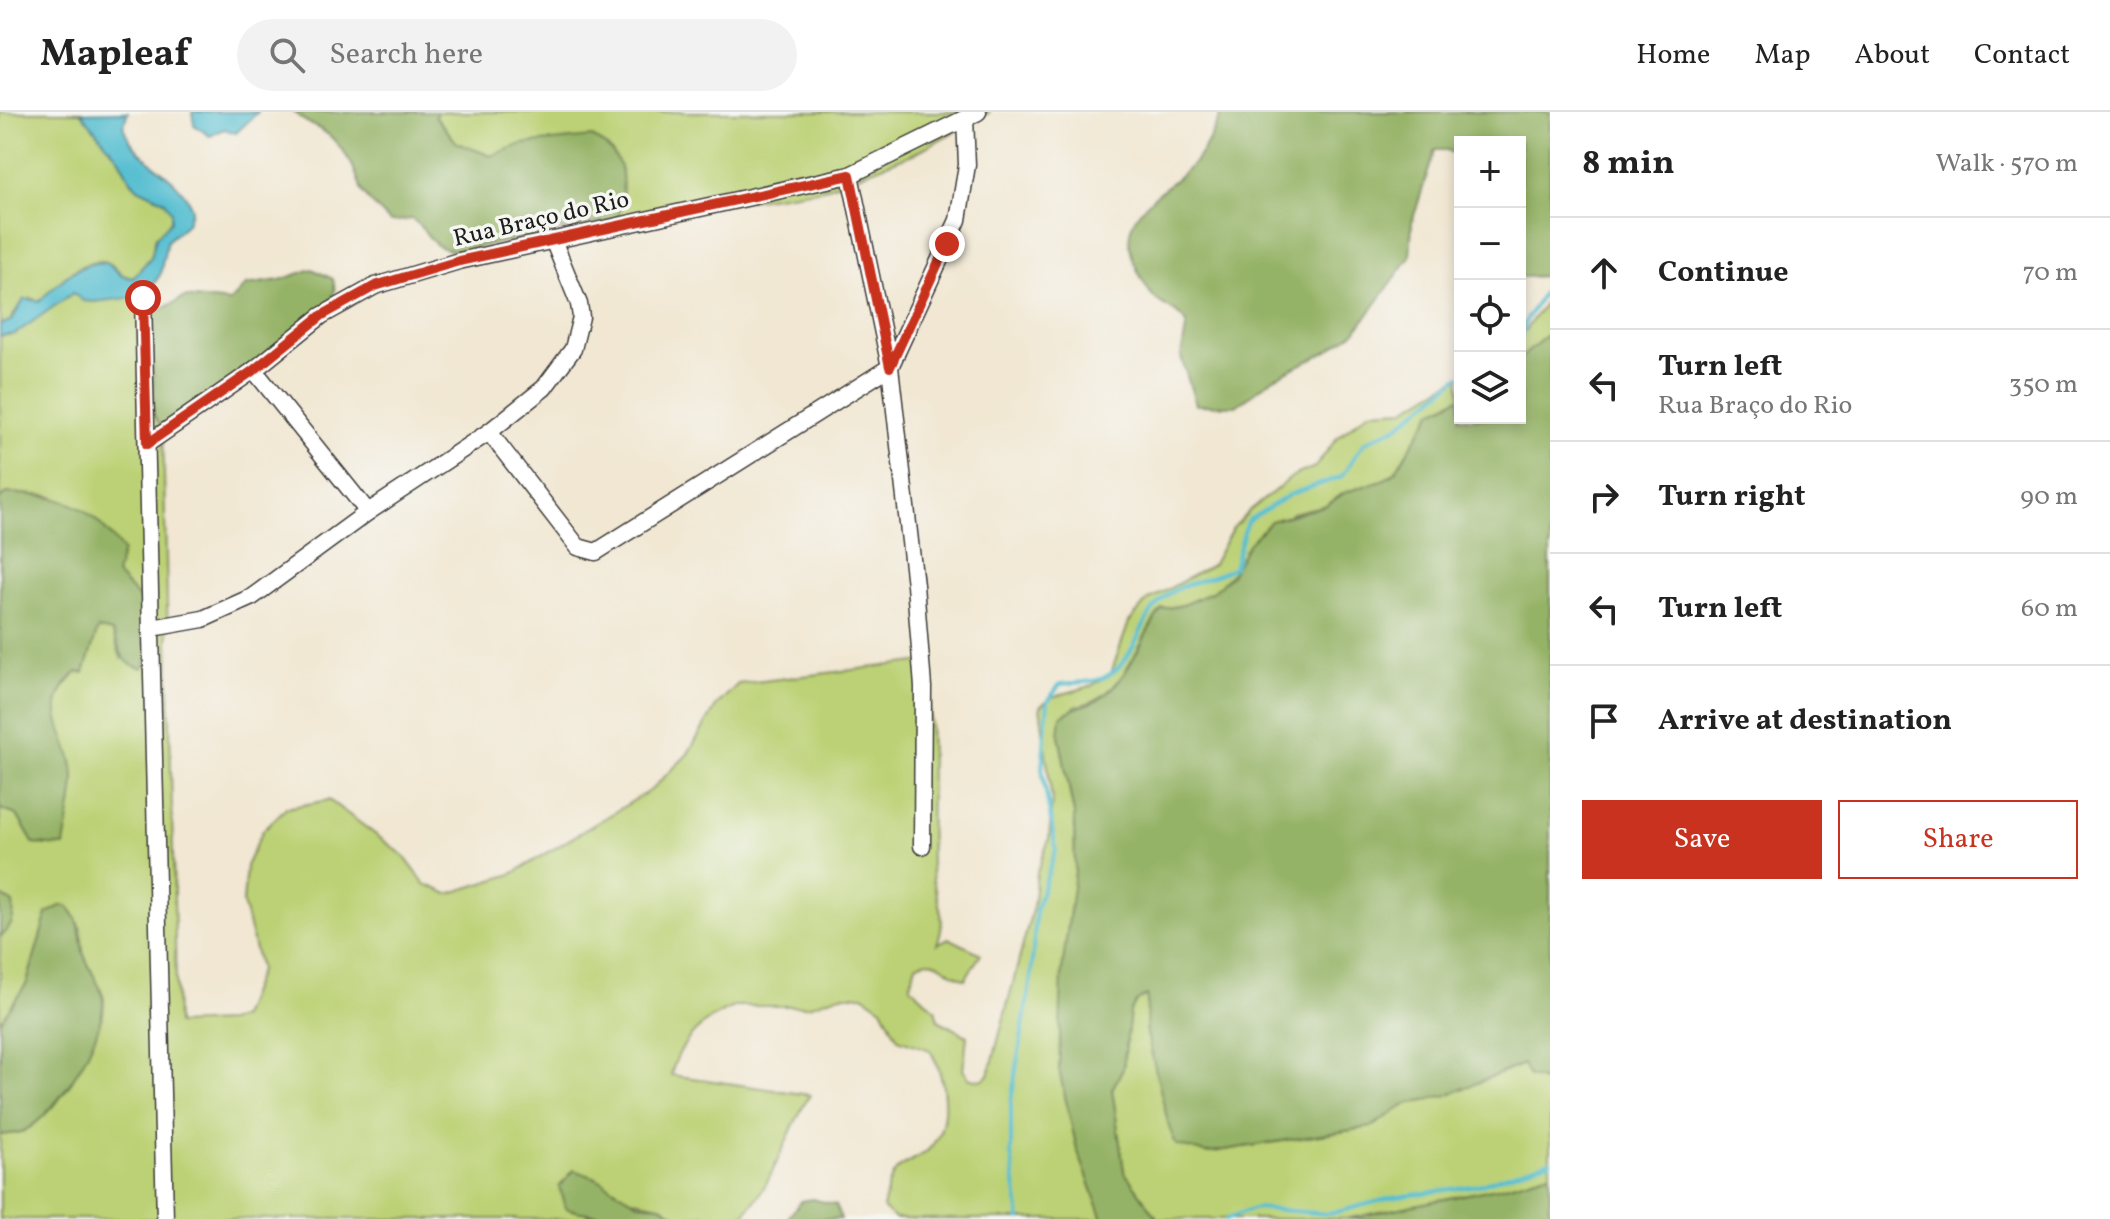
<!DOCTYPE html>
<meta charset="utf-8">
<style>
:root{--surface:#fff;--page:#f2f2f2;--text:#222;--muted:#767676;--line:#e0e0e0;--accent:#c8321e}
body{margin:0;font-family:Vollkorn,serif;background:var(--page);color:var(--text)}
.controls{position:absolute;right:24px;top:24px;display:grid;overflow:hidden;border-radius:0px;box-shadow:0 4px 12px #0003}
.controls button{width:72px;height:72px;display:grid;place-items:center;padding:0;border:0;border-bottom:2px solid var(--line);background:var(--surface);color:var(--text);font:40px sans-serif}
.stop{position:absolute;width:24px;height:24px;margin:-18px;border:6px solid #c8321e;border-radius:50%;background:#fff}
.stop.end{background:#c8321e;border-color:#fff;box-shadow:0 2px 8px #0008}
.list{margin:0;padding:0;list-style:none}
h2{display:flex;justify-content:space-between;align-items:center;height:104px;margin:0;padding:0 32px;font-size:34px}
h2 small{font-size:26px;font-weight:400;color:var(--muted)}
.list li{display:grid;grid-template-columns:52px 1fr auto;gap:24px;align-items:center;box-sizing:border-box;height:112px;padding:0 32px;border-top:2px solid var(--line)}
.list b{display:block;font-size:30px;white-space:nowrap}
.list p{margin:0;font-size:26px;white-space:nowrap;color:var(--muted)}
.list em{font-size:26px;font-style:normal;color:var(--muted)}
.actions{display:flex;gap:16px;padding:24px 32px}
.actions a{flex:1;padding:18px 0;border:2px solid var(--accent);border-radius:0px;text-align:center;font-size:28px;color:var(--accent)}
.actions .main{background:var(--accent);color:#fff}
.icon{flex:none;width:44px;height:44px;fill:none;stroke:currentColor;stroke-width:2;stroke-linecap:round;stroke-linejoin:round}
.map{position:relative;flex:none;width:1550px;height:1107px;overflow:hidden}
header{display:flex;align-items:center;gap:48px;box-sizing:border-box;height:112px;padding:0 40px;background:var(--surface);border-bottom:2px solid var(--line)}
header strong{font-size:38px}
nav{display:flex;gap:44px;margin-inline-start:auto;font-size:28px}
.search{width:560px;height:72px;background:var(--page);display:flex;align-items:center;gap:20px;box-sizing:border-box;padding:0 28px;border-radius:44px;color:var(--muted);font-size:30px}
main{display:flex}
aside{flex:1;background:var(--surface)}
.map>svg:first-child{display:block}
</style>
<header>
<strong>Mapleaf</strong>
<div class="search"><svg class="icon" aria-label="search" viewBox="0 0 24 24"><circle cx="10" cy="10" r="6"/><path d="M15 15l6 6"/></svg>Search here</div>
<nav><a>Home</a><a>Map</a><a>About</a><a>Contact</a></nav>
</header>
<main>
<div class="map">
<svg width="1550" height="1107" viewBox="0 0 1550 1107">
<rect width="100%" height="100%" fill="#f6f6f2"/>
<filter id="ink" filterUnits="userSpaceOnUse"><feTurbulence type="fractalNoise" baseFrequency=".0125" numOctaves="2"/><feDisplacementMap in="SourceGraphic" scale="16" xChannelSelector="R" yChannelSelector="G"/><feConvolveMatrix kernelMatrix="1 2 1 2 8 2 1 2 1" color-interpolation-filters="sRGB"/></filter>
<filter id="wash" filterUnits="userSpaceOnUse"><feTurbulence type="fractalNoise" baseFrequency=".006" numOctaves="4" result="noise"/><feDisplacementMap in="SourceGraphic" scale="32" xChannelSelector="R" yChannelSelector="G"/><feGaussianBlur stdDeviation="1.8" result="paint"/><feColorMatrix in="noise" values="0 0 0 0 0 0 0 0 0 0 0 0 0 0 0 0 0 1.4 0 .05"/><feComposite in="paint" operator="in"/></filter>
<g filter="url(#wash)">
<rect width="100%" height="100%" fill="#f1e7d2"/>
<g fill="#bcd174" stroke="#6c7648" stroke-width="2">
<path d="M0 0H82L119 47 130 68 138 76 165 89 171 99V109L156 125 151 145 133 166C121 164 121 160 112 153 90 136 54 175 40 189L31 186 17 197 8 212 0 213Z"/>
<path d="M437 0H990L915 41 823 77 618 107 556 30 522 32 491 44 457 31 435 3Z"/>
<path d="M154 171V303L163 319 177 912 228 910 241 905 260 857 243 791 246 754 263 718 286 696 329 688 403 743 425 772 448 782 512 762 651 678 687 643 717 593 738 572 924 549C935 618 929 685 931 754 932 784 950 800 937 832L949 826 981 842 965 867C945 861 938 841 916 853L910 874 935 897 938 908 967 924 963 958 970 967 981 968 989 963 993 948 1033 794 1037 761 1049 727 1052 688 1040 594 1052 585 1091 574 1111 561 1129 510 1147 489 1213 452 1232 417 1248 400 1293 364 1315 355 1337 326 1370 299 1405 297 1460 264V285L1433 299 1395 360 1385 367 1344 381 1327 393 1292 401 1214 479 1183 493 1161 497C1135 532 1126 587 1075 594L1059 623 1074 702 1075 760 1059 958 1077 1037 1103 1107H895L883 1096C886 1084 888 1069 895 1060 903 1050 917 1048 927 1039 953 1015 946 965 930 938L898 927 882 896 863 883H841L808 894H737C704 905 679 929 671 963L810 983C784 1023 774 1075 739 1107L703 1103 680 1106 660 1093 627 1086 596 1066 588 1103 623 1107H0V1023L24 1019 55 993 69 974 103 903 104 886 83 841 81 816 47 801 27 871 0 910V825L4 822 13 791 0 783V697L17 703 34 732 64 734 63 630 55 598 59 581 77 560 98 517 112 519 121 546 144 491 116 462 82 399 50 384 7 381 0 387V224L15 222 73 180 94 190 148 180Z"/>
<path d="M1550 184V220L1520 247V225Z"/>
<path d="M1147 882C1145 952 1172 984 1206 1041L1371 1015 1407 992 1447 983 1523 952 1541 969H1550V1061L1502 1075 1347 1107H1158L1124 1059 1112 977 1123 957 1130 900 1136 890Z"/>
</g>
<g fill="#95b366" stroke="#586841" stroke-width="2">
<path d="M294 0H437L435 4 457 31 491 44 522 32 592 25C628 43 626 73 618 107L458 139C427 137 433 122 412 107L390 110C383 101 364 87 361 76 354 55 351 48 334 28 322 14 306 14 294 0Z"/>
<path d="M1222 0H1550V164L1520 165V30H1460V45L1447 38H1435L1412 110 1410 145 1356 219 1328 239 1274 266 1236 294 1196 293 1181 245 1187 211C1177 196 1158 194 1149 179 1105 108 1142 98 1191 54 1205 40 1214 18 1222 0Z"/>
<path d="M312 157 333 167 335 178 331 188 277 239 163 319 154 303 152 202 185 185 230 190 246 173 280 168Z"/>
<path d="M1550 220V969L1529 965 1523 952 1447 983 1407 992 1371 1015 1206 1041 1176 1033 1169 1015 1146 918 1147 883 1136 890 1130 900 1123 957 1112 977 1124 1059 1158 1107H1103L1077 1037 1059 958 1062 858 1075 760 1074 702 1059 623 1061 604C1076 593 1092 594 1106 582 1133 560 1141 524 1162 497L1183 493 1214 479 1231 463 1248 432 1271 409 1327 393 1344 381 1385 367 1395 360 1433 299 1460 285V306H1520V247Z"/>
<path d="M7 381C68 385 86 390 123 439L116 462 144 491 151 541 143 556C118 551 122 538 112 520L98 517 84 561 77 560C34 599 73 623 74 665 74 687 67 712 64 734L34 732 17 703 0 697V387Z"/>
<path d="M0 783 13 791C15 805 12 817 0 825Z"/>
<path d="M60 794H67C82 809 79 820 83 839 86 856 103 872 103 890 104 926 57 1002 24 1019 18 1022 7 1022 0 1023V910L27 871 47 801Z"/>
<path d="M574 1058 596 1066 638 1091 660 1093 680 1106 703 1103 718 1107C683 1107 592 1107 566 1096L559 1075Z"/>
<path d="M1550 1061V1107H1347L1502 1075Z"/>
<path d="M812 1087 836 1093 841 1107H787L801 1089Z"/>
</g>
<g fill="#54bed0" stroke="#386d76" stroke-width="2">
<path d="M128 0 123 14C136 52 180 61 192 97L187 112 167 129 160 163 148 180 136 185 94 190 83 189 73 181 15 222 0 224V213L12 208 24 187 40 189C57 171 81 147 108 151L122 164 133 166 151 145 156 125 171 109V99L165 89 138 76 130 67 119 47 81 1Z"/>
<path d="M192 0H258L236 21 224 17 210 24 194 13Z"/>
</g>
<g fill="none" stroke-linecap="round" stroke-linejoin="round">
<g stroke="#54bed0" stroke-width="4">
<path d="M1520 227 1525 210 1550 170"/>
<path d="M1020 1107 1011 1041V990L1031 865 1036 797 1056 738 1042 657 1048 589 1060 572C1074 570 1088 572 1103 566 1138 550 1137 507 1166 484 1186 468 1213 468 1234 455L1247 409 1291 382 1341 365 1364 331 1398 314 1460 264"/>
<path d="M1227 1107 1256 1096 1329 1102 1391 1086 1478 1073 1550 1049"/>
</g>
</g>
</g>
<g filter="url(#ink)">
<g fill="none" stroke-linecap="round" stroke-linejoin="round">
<g stroke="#3c3a37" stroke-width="19">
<g id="minor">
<path d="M850 63 890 255 915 473 923 575 922 734"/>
<path d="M143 186 165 1107"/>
<path d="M254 258 368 400"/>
<path d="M489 320 578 435 596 440 890 255 958 108 967 53 965 7"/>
<path d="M147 332 254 258 321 204 375 174 459 149 850 63 978 0"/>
<path d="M152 516 203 507 252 485 368 400 489 320 544 276 573 237 581 205 579 192 553 128"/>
</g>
</g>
<use href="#minor" stroke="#fff" stroke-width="16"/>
</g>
</g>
<g fill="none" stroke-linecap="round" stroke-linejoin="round" filter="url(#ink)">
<path stroke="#c8321e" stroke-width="10" d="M143 186 147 332 254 258 321 204 375 174 459 149 850 63 890 255 947 132"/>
</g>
<g text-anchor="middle" stroke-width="7" stroke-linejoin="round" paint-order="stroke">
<g font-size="24" fill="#1c1c1c" stroke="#f6f6f2">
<text transform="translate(541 106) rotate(-13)" y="8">Rua Braço do Rio</text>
</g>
</g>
</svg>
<div class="controls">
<button>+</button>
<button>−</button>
<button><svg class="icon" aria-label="locate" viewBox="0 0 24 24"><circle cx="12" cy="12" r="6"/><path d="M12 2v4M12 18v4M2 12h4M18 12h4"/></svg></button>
<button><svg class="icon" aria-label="layers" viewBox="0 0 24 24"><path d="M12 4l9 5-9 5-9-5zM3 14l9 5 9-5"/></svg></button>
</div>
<div class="stop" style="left:143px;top:186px"></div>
<div class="stop end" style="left:947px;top:132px"></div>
</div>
<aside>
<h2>8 min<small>Walk · 570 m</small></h2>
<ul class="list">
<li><svg class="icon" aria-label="ahead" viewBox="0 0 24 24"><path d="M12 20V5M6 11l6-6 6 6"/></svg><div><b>Continue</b></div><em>70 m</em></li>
<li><svg class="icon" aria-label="left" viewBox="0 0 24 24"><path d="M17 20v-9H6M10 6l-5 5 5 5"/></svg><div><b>Turn left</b><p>Rua Braço do Rio</p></div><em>350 m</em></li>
<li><svg class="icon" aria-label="right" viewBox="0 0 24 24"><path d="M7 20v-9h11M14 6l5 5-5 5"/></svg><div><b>Turn right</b></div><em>90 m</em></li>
<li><svg class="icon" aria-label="left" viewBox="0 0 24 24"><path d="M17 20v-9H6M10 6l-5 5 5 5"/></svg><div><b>Turn left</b></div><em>60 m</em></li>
<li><svg class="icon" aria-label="arrive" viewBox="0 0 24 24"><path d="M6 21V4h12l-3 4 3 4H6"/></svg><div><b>Arrive at destination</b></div></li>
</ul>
<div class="actions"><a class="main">Save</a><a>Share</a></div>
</aside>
</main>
